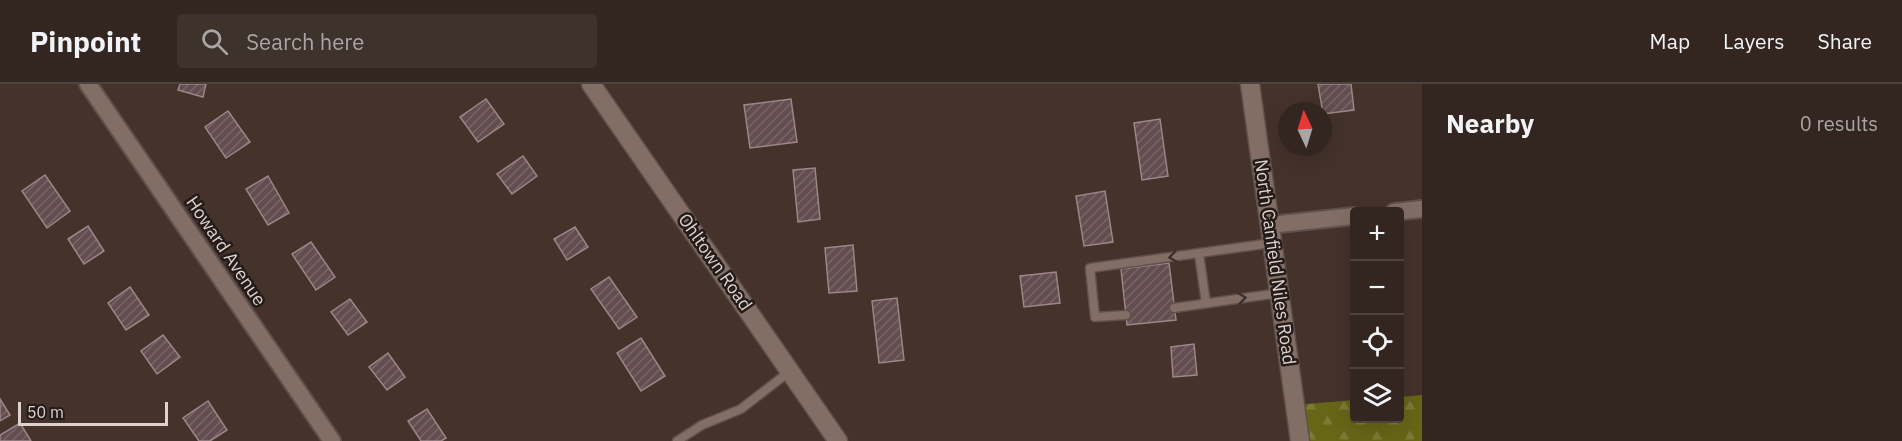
<!DOCTYPE html>
<meta charset="utf-8">
<style>
:root{--surface:#332620;--page:#3e322d;--text:#f1f3f6;--muted:#a9a5a5;--line:#4e433e}
body{margin:0;font-family:"IBM Plex Sans",sans-serif;background:var(--page);color:var(--text)}
.controls{position:absolute;right:18px;bottom:18px;display:grid;overflow:hidden;border-radius:6px;box-shadow:0 6px 24px #0002}
.controls button{width:54px;height:54px;display:grid;place-items:center;padding:0;border:0;border-bottom:2px solid var(--line);background:var(--surface);color:var(--text);font:30px sans-serif}
.compass{position:absolute;left:1278px;top:18px;width:54px;height:54px;border-radius:50%;background:var(--surface);box-shadow:0 6px 24px #0002;rotate:356deg}
.scale{position:absolute;left:18px;bottom:15px;width:150px;box-sizing:border-box;padding-left:6px;border:3px solid #ded2ce;border-top:0;font-size:16px;line-height:21px;white-space:nowrap;color:#ded2ce;-webkit-text-stroke:4px #241c19;paint-order:stroke}
.list{margin:0;padding:0;list-style:none}
h2{display:flex;justify-content:space-between;align-items:center;height:78px;margin:0;padding:0 24px;font-size:26px}
h2 small{font-size:20px;font-weight:400;color:var(--muted)}
.icon{flex:none;width:33px;height:33px;fill:none;stroke:currentColor;stroke-width:2;stroke-linecap:round;stroke-linejoin:round}
.map{position:relative;flex:none;width:1422px;height:357px;overflow:hidden}
header{display:flex;align-items:center;gap:36px;box-sizing:border-box;height:84px;padding:0 30px;background:var(--surface);border-bottom:2px solid var(--line)}
header strong{font-size:28px}
nav{display:flex;gap:33px;margin-inline-start:auto;font-size:21px}
.search{width:420px;height:54px;background:var(--page);display:flex;align-items:center;gap:15px;box-sizing:border-box;padding:0 21px;border-radius:6px;color:var(--muted);font-size:22px}
main{display:flex}
aside{flex:1;background:var(--surface)}
.map>svg:first-child{display:block}
</style>
<header>
<strong>Pinpoint</strong>
<div class="search"><svg class="icon" aria-label="search" viewBox="0 0 24 24"><circle cx="10" cy="10" r="6"/><path d="M15 15l6 6"/></svg>Search here</div>
<nav><a>Map</a><a>Layers</a><a>Share</a></nav>
</header>
<main>
<div class="map">
<svg width="1422" height="357" viewBox="0 0 1422 357">
<defs>
<pattern id="forest-firs" width="22" height="20" patternUnits="userSpaceOnUse" patternTransform="scale(1.5)"><rect width="22" height="20" fill="#676516"/><path d="M5 1l3.5 6h-7zM16 11l3.5 6h-7z" fill="#7c7a37"/></pattern>
<pattern id="building-hatch" width="6" height="6" patternUnits="userSpaceOnUse" patternTransform="scale(1.5)"><rect width="6" height="6" fill="#634d50"/><path d="M-1 1l2-2M0 6l6-6M5 7l2-2" fill="none" stroke="#796668"/></pattern>
</defs>
<rect width="100%" height="100%" fill="#44322b"/>
<path fill="url(#forest-firs)" d="M1422 311V357H1300L1295 321 1354 316V334H1400V313Z"/>
<g fill="url(#building-hatch)" stroke="#9d8588" stroke-width="1.5">
<path d="M180 0H206L203 13 178 6Z"/>
<path d="M1318 0H1351L1354 26 1323 30Z"/>
<path d="M486 15 504 40 478 58 460 33Z"/>
<path d="M791 15 797 58 750 64 744 21Z"/>
<path d="M228 27 250 58 226 74 205 43Z"/>
<path d="M1160 35 1168 92 1142 96 1134 39Z"/>
<path d="M523 72 537 92 512 110 497 90Z"/>
<path d="M815 84 820 135 798 138 793 86Z"/>
<path d="M45 91 70 127 47 144 22 107Z"/>
<path d="M268 92 289 129 268 141 246 105Z"/>
<path d="M1105 107 1113 158 1084 162 1076 112Z"/>
<path d="M88 142 104 167 84 180 68 155Z"/>
<path d="M575 143 588 163 567 176 554 155Z"/>
<path d="M311 158 335 193 316 206 292 170Z"/>
<path d="M853 161 857 207 829 209 825 164Z"/>
<path d="M1169 179 1176 236 1127 241 1121 185Z"/>
<path d="M1056 188 1060 219 1024 223 1020 192Z"/>
<path d="M609 193 637 233 619 245 591 205Z"/>
<path d="M130 203 149 231 126 246 108 219Z"/>
<path d="M897 214 904 276 879 279 872 217Z"/>
<path d="M350 215 367 238 348 251 331 228Z"/>
<path d="M163 251 180 273 157 290 141 267Z"/>
<path d="M641 254 665 292 641 307 617 269Z"/>
<path d="M1194 260 1197 291 1173 293 1171 263Z"/>
<path d="M388 269 405 293 387 306 369 283Z"/>
<path d="M0 315 10 331 0 337Z"/>
<path d="M208 317 227 346 210 357H199L183 334Z"/>
<path d="M427 325 446 354 441 357H421L408 337Z"/>
<path d="M20 339 31 357H0V351Z"/>
</g>
<g fill="none" stroke-linecap="round" stroke-linejoin="round">
<g stroke="#60504b" stroke-width="11">
<g id="lane">
<path d="M1199 170 1206 219"/>
<path d="M1174 224 1279 209"/>
<path d="M1126 231 1095 233 1090 184 1272 159"/>
<path d="M677 357 702 341 741 325 790 287"/>
</g>
</g>
<g stroke="#60504b" stroke-width="20">
<g id="street">
<path d="M88 0 332 357"/>
<path d="M1394 128 1422 125"/>
<path d="M1270 141 1354 132"/>
</g>
</g>
<g stroke="#60504b" stroke-width="21">
<g id="secondary">
<path d="M591 0 838 357"/>
<path d="M1250 0 1300 357"/>
</g>
</g>
<use href="#lane" stroke="#836e66" stroke-width="8"/>
<use href="#street" stroke="#836e66" stroke-width="16"/>
<use href="#secondary" stroke="#836e66" stroke-width="18"/>
</g>
<defs><path id="oneway-chevron" d="M-2-3.5L2.5 0L-2 3.5" fill="none" stroke-width="1.6" stroke-linecap="round" stroke-linejoin="round" transform="scale(1.5)"/></defs>
<g stroke="#3c302c">
<use href="#oneway-chevron" transform="translate(1173 173) rotate(172)"/>
<use href="#oneway-chevron" transform="translate(1242 214) rotate(-8)"/>
</g>
<g text-anchor="middle" stroke-width="5" stroke-linejoin="round" paint-order="stroke">
<g font-size="18" fill="#ded2ce" stroke="#241c19">
<text transform="translate(226 167) rotate(56)" y="6">Howard Avenue</text>
<text transform="translate(715 178) rotate(55)" y="6">Ohltown Road</text>
<text transform="translate(1275 178) rotate(82)" y="6">North Canfield Niles Road</text>
</g>
</g>
</svg>
<div class="controls">
<button>+</button>
<button>−</button>
<button><svg class="icon" aria-label="locate" viewBox="0 0 24 24"><circle cx="12" cy="12" r="6"/><path d="M12 2v4M12 18v4M2 12h4M18 12h4"/></svg></button>
<button><svg class="icon" aria-label="layers" viewBox="0 0 24 24"><path d="M12 4l9 5-9 5-9-5zM3 14l9 5 9-5"/></svg></button>
</div>
<svg class="compass" viewBox="-18 -18 36 36"><path d="M0-13l5 13h-10z" fill="#e53935"/><path d="M0 13l5-13h-10z" fill="#a9a5a5"/></svg>
<div class="scale">50 m</div>
</div>
<aside>
<h2>Nearby<small>0 results</small></h2>
<ul class="list">
</ul>
</aside>
</main>
